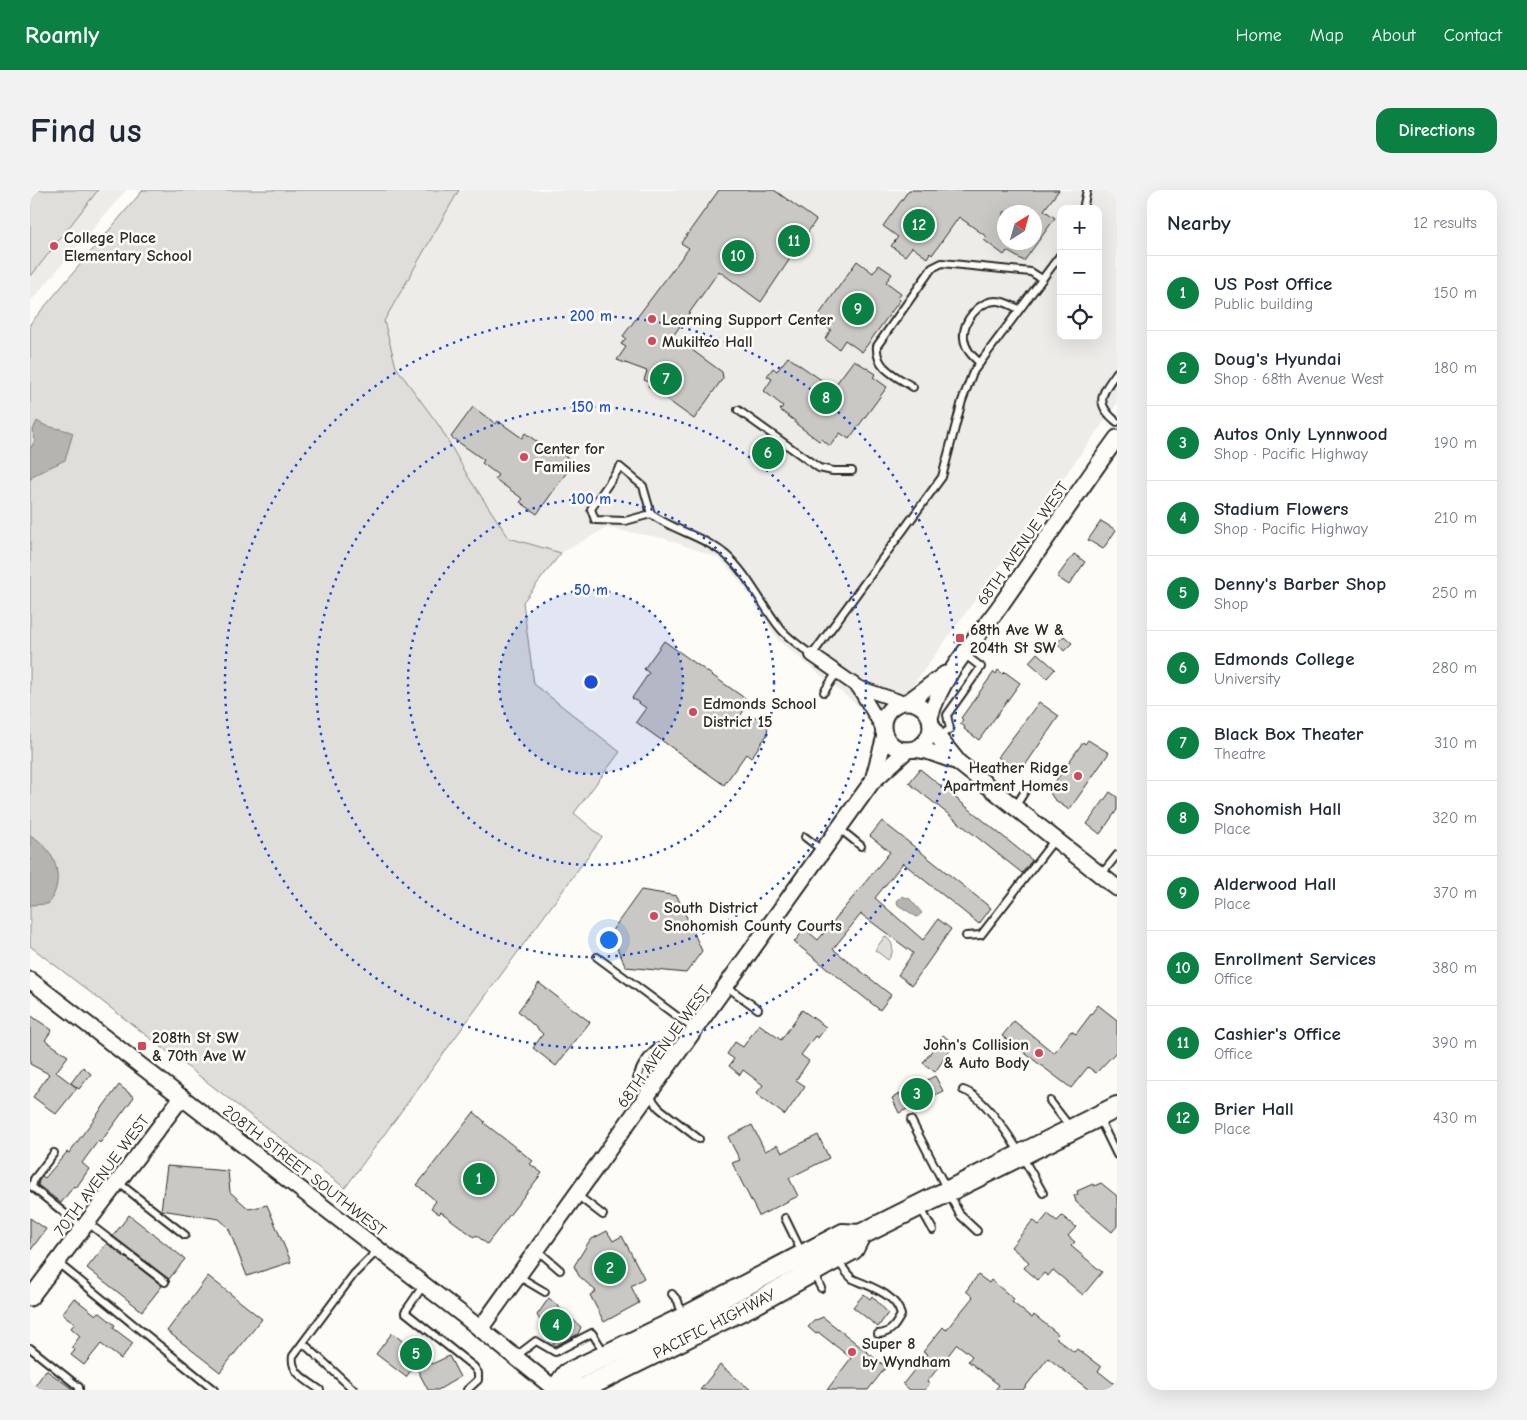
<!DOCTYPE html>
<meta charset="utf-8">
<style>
:root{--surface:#fff;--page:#f2f2f3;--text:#1f2937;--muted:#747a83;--line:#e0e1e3;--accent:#0b8043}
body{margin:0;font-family:"Comic Neue",sans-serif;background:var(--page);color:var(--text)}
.controls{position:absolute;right:15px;top:15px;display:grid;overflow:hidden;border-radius:10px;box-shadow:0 5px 20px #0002}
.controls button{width:45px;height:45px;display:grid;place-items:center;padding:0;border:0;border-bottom:1px solid var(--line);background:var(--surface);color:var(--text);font:25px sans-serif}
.compass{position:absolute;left:967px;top:15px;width:45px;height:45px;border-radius:50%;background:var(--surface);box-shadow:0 5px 20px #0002;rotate:37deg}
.you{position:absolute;left:578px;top:749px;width:18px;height:18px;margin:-12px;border:4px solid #fff;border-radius:50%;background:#1a73e8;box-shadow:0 0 0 8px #1a73e833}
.badge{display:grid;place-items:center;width:32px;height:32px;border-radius:50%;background:var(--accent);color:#fff;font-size:16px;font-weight:700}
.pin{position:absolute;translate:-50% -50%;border:2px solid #fff;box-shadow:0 1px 5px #0006}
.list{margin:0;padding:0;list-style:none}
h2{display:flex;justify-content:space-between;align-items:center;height:65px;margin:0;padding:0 20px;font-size:21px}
h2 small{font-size:16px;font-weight:400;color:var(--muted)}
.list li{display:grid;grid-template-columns:32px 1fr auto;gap:15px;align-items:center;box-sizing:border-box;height:75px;padding:0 20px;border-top:1px solid var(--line)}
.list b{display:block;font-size:19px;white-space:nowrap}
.list p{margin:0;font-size:16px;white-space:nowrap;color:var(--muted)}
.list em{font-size:16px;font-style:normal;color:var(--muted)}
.icon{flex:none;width:28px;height:28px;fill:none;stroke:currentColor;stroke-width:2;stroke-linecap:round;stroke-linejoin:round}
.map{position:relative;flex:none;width:1087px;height:1200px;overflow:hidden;border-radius:15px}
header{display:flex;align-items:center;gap:30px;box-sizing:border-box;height:70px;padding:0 25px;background:var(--accent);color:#fff}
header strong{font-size:24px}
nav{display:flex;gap:28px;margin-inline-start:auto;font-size:18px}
.intro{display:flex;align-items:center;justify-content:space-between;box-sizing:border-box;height:120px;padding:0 30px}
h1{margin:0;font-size:35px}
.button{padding:12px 22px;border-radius:15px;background:var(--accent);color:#fff;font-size:18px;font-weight:700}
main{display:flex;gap:30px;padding:0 30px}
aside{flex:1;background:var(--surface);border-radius:15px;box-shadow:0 5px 20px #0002}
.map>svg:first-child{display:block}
</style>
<header>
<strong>Roamly</strong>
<nav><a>Home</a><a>Map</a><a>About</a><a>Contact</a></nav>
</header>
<div class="intro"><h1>Find us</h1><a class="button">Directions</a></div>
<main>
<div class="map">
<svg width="1087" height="1200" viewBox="0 0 1087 1200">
<rect width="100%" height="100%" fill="#fdfcf7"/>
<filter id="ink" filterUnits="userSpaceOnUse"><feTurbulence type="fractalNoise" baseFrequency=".02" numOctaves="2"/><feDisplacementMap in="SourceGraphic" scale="10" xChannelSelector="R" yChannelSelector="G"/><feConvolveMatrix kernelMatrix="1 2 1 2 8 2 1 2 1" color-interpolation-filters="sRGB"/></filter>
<g filter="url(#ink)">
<g fill="#edece8" fill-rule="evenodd">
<path d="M0 0H96L0 112Z"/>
<path d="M429 0H1087V214L881 498 856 539 748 450 710 391 689 368 633 348 576 338 531 363 479 348 439 288 410 237 366 177 354 131ZM1031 19H1068V146H1031ZM974 22H1004V52H974Z"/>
</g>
<g fill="#dfdeda" stroke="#858482">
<path d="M0 0H68L1 86 0 85Z"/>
<path d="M113 0H429L354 131 366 177 410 237 439 288 479 348 531 363 493 412 504 494 590 562 544 623 572 647 315 998 0 756V134Z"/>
<path d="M855 746C864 753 865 761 858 770L845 760Z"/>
</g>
<g fill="#b5b4b1" stroke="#7e7d7b">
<path d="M7 231C18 239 30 237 43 243L35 270 4 285 0 290V259L5 251 3 240Z"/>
<path d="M0 645C25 658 37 690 18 714L0 715Z"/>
<path d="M872 706 880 709 892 723 887 727 868 715 867 711Z"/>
</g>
<g fill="#c9c8c4" stroke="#2b2b2b" fill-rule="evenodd">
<path d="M689 0H744L786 30 731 112 689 81 643 146 692 182 693 188 664 229 618 196 621 193 614 190 617 181 587 170 596 157 591 154 596 148 593 146 659 58 651 53Z"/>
<path d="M879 0H1029L1014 20 1025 28 994 71 977 61 974 65 954 50 957 47 929 27 902 65 900 63 897 68 882 57 875 66 861 56 868 47 853 36ZM974 22H1004V52H974Z"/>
<path d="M827 71 843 83 849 75 862 84 856 92 871 103 868 108 870 110 832 162 815 150 809 159 795 149 801 140 786 129Z"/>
<path d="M758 167 803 198 824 170 846 184 843 187 857 197 819 249 810 243 800 256 791 249 789 251 765 233V231L750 220 753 216 734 201 742 189 737 186 743 178 747 181Z"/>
<path d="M443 217 466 234 468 231 492 248 495 243 524 264 527 260 544 272 507 324 490 312 493 309 465 289 468 285 452 273 454 270 421 247Z"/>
<path d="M1071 331 1086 340 1073 359 1058 350Z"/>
<path d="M1044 364 1055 372 1039 395 1027 387Z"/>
<path d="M1034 446 1042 453 1034 461 1027 453Z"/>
<path d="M634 451 720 512 708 529 728 527 738 534 737 545 721 568 716 564 694 595 606 532 616 518 602 508 619 483 614 479Z"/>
<path d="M1007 463 1025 479 1017 488 999 472Z"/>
<path d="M968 480 973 484 975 482 990 493 949 550 934 539 935 537 930 533 933 530 931 528 964 482 966 484Z"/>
<path d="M1009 512 1029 526 994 577 990 580 986 576 984 578 968 567Z"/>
<path d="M1058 550 1079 563 1039 620 1024 609 1020 603 1022 600 1020 599 1053 552 1055 554Z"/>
<path d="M890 579 1002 670 992 683 879 593Z"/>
<path d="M1080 602 1087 607V620L1070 644 1057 634Z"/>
<path d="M852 631 961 718 949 734 873 673 845 708 893 750 908 729 921 739 882 795 868 785 883 763 831 724 803 759 861 805 850 820 764 752 775 739 788 750 860 662 840 646Z"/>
<path d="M611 700 647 706 672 761 656 783 596 777 587 758 584 757 578 746Z"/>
<path d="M509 793 560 832 526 876 503 858 513 844 488 821Z"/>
<path d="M1068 815 1087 830V861L1066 883 1058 877 1041 898 972 846 984 831 1024 863 1041 841 1046 844Z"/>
<path d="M772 820 796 837 788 848 785 846 771 865 779 871 766 890 775 896 755 925 726 904 733 895 713 880 710 885 699 876 704 869 697 864 705 852 713 857 729 834 751 850Z"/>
<path d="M0 825 22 840 15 850 38 866 26 882 47 898 26 924 3 907 19 884 0 874Z"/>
<path d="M913 845 924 854 905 882 893 873Z"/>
<path d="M53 877 61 884 49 899 41 893Z"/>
<path d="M905 886 913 901 869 923 862 908Z"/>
<path d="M89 895 104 907 70 953 68 951 52 973 59 979 46 998 44 996 31 1013 8 995 9 991 12 986 15 988 37 962 39 963Z"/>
<path d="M444 922 455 932 454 933 503 971 500 974 512 983 457 1054 446 1045 444 1047 411 1022 409 1024 401 1018 406 1011 387 995Z"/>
<path d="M722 935 735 961 748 955 752 963 788 945 799 968 759 988 768 1006 729 1026 702 973 710 970 698 947Z"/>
<path d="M137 976 198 981 200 1002 219 1019 237 1015 261 1072 217 1086 198 1037 189 1029 131 1020Z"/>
<path d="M1071 993 1087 1006V1036L1082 1042 1046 1012 1044 1005 1048 1004 1047 1001 1063 994 1064 996Z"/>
<path d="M1018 1024 1027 1031 1032 1026 1046 1037 1038 1046 1045 1052 1041 1056 1072 1082 1053 1105 1023 1080 1018 1086 1014 1083 1008 1090 994 1078 999 1072 981 1057 1003 1030 1009 1035Z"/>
<path d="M99 1025 155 1069 139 1089 83 1046Z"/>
<path d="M0 1028 16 1039 0 1061Z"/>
<path d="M577 1041 583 1051 592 1046 614 1088 601 1096 609 1113 574 1132 560 1105 566 1101 549 1086 544 1076 560 1050Z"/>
<path d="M77 1053 132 1096 112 1121 57 1078Z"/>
<path d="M948 1085 959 1093 961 1090 984 1109 982 1112 1002 1128 1004 1125 1028 1144 1025 1147 1044 1162 1047 1159 1071 1177 1068 1181 1087 1196V1200H1059L1018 1168 993 1200H965L969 1195 938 1171 942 1166 927 1154 897 1192 899 1194 895 1200H880L873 1194 897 1164 893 1162 913 1137 916 1140 943 1107 936 1101Z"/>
<path d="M178 1086 232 1129 190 1182 137 1141Z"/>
<path d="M834 1104 840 1109 842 1106 858 1123 848 1137 823 1117Z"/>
<path d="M44 1108 66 1125 69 1122 85 1135 83 1138 103 1153 91 1169 71 1154 54 1175 41 1165 45 1160 42 1157 50 1146 41 1138 45 1133 32 1124Z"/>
<path d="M519 1108 551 1137 548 1144 525 1156 507 1125Z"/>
<path d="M793 1127 856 1177 838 1200H797L821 1168 788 1142 786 1144 778 1137 784 1131Z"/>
<path d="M362 1143 402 1174 419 1166 430 1187 408 1200H398L385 1175 376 1187 346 1164Z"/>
<path d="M690 1175 721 1200H670Z"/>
<path d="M16 1180 44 1200H2Z"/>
</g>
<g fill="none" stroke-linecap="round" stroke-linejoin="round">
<g stroke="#2b2b2b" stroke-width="10">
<g id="service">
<path d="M1053 19 1057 0"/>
<path d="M950 173C942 166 935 159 934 148 932 131 950 110 967 111 975 111 982 116 989 119"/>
<path d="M1087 182C1072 203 1063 213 1087 232"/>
<path d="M883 197C866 186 845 178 847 156L902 78 912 73 1001 82 1012 89"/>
<path d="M708 220 789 278 803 281H822"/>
<path d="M590 277 613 296 621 324 595 331 565 330 561 319Z"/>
<path d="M621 324C644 341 673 346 695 364 718 384 731 414 750 438 758 448 771 457 782 465L912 287 932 211 943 182 1031 64"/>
<path d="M794 502 807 482"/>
<path d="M908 547 920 539 917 525 951 477 934 464"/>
<path d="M985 617 997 598"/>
<path d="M810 639 831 656"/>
<path d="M775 647 793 661"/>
<path d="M1071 685 1087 665"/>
<path d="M936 746 951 745 1025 649"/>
<path d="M567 767 664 839"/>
<path d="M697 797 728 819"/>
<path d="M649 860 629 857C619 863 608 879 607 890L629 918 669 949"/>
<path d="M933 900C961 908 999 978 1013 1003"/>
<path d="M1020 911 1040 937"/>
<path d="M1069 928 1087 965"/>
<path d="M881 930 930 1025 947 1041"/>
<path d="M24 963 4 989 2 997 53 1038"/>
<path d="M89 993 155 1045"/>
<path d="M547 1005 573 1025"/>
<path d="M890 1017 903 1040"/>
<path d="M755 1028 772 1063"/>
<path d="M58 1033 135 1092"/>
<path d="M507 1060 530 1080"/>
<path d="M808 1071C813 1077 817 1085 823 1089 841 1097 866 1104 871 1125 865 1136 861 1143 848 1144"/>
<path d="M28 1073 184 1200"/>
<path d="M783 1083 791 1098"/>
<path d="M488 1086 515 1102"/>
<path d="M393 1096 375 1122 444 1177 448 1183V1190L437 1200"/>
<path d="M642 1104 648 1111 652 1125"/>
<path d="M273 1153 324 1200"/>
<path d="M0 1158 49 1197V1200"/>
<path d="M485 1167 506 1151 525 1162 562 1143 574 1162"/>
<path d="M290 1200C278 1191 260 1183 263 1166L324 1084 348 1060"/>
</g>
</g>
<g stroke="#2b2b2b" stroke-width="16">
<g id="minor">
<path d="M782 465 828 497 872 512"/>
<path d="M828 497 853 539"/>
</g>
</g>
<g stroke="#2b2b2b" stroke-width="19">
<g id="tertiary">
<path d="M879 511 915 484"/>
<circle cx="877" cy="536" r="24"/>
<path d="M900 527C913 483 944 452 970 416 1009 360 1047 303 1087 248"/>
<path d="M901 534 908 547 929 573 1087 698"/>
<path d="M884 559 897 561 925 571"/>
<path d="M843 590 855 546"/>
<path d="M0 790 433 1125 526 1200"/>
<path d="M0 1108 152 907"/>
<path d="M450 1139 842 592 877 560"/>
</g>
</g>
<g stroke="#2b2b2b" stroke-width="24">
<g id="trunk">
<path d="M526 1199 537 1184 653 1128 813 1044 830 1045 1087 917"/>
<path d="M525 1200 554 1198 728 1112 823 1059 830 1045"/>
</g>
</g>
<use href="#service" stroke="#fdfcf7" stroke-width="6"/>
<use href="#minor" stroke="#fdfcf7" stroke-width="12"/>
<use href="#tertiary" stroke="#fdfcf7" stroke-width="15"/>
<use href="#trunk" stroke="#fdfcf7" stroke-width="20"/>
</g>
</g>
<circle cx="561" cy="492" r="92" fill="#1d4ed8" fill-opacity=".12"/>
<g fill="none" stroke="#1d4ed8" stroke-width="2.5" stroke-dasharray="2.5 5">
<circle cx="561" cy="492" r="92"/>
<circle cx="561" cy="492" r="183"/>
<circle cx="561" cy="492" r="275"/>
<circle cx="561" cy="492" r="366"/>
</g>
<g fill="#d1495b" stroke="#fdfcf7" stroke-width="2">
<circle cx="24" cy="56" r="5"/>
<circle cx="622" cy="129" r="5"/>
<circle cx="622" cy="151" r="5"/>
<circle cx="494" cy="267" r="5"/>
<rect x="925" y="443" width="10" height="10" rx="2.5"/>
<circle cx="663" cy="522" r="5"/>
<circle cx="1048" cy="586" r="5"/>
<circle cx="624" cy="726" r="5"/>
<rect x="107" y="851" width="10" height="10" rx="2.5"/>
<circle cx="1009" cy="863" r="5"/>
<circle cx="822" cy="1162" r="5"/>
</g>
<g text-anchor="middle" stroke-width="5" stroke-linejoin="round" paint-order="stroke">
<g font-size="16" font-weight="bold" fill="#2b2b2b" stroke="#fdfcf7" text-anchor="start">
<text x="34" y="53">College Place<tspan x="34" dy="18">Elementary School</tspan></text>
<text x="632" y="135">Learning Support Center</text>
<text x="632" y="157">Mukilteo Hall</text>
<text x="504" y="264">Center for<tspan x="504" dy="18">Families</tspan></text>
<text x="940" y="445">68th Ave W &amp;<tspan x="940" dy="18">204th St SW</tspan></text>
<text x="673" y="519">Edmonds School<tspan x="673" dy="18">District 15</tspan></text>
<text x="1038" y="583" text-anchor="end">Heather Ridge<tspan x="1038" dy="18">Apartment Homes</tspan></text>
<text x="634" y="723">South District<tspan x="634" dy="18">Snohomish County Courts</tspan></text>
<text x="122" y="853">208th St SW<tspan x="122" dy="18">&amp; 70th Ave W</tspan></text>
<text x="999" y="860" text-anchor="end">John's Collision<tspan x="999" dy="18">&amp; Auto Body</tspan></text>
<text x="832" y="1159">Super 8<tspan x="832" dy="18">by Wyndham</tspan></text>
</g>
<g font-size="16" fill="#2b2b2b" stroke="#fdfcf7">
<text transform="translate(992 353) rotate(-55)" y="6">68TH AVENUE WEST</text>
<text transform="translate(633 856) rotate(-54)" y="6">68TH AVENUE WEST</text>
<text transform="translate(275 980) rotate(38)" y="6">208TH STREET SOUTHWEST</text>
<text transform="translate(71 985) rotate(-53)" y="6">70TH AVENUE WEST</text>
<text transform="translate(684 1133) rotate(-27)" y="6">PACIFIC HIGHWAY</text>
</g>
</g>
<circle cx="561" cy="492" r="8" fill="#1d4ed8" stroke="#fdfcf7" stroke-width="2.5"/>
<g font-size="15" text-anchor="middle" font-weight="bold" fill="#1d4ed8" stroke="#fdfcf7" stroke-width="5" stroke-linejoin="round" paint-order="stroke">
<text x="561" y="131">200 m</text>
<text x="561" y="222">150 m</text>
<text x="561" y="314">100 m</text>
<text x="561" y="405">50 m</text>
</g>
</svg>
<div class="controls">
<button>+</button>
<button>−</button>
<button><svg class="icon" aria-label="locate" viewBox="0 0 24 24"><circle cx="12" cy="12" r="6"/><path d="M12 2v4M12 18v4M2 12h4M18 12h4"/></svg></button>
</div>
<svg class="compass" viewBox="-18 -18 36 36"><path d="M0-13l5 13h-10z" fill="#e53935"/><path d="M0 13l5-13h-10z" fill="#747a83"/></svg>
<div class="you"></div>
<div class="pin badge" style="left:449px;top:989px">1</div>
<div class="pin badge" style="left:580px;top:1078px">2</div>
<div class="pin badge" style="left:887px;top:904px">3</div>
<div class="pin badge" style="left:526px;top:1135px">4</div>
<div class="pin badge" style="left:386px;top:1164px">5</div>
<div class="pin badge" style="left:738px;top:263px">6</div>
<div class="pin badge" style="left:636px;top:189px">7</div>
<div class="pin badge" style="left:796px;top:208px">8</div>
<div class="pin badge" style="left:828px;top:119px">9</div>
<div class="pin badge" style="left:708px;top:66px">10</div>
<div class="pin badge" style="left:764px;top:51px">11</div>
<div class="pin badge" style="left:889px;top:35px">12</div>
</div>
<aside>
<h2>Nearby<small>12 results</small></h2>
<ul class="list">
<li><span class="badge">1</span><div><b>US Post Office</b><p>Public building</p></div><em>150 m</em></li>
<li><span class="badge">2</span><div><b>Doug's Hyundai</b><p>Shop · 68th Avenue West</p></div><em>180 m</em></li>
<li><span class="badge">3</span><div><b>Autos Only Lynnwood</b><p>Shop · Pacific Highway</p></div><em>190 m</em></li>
<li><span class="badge">4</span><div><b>Stadium Flowers</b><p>Shop · Pacific Highway</p></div><em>210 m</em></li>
<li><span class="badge">5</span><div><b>Denny's Barber Shop</b><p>Shop</p></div><em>250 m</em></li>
<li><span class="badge">6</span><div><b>Edmonds College</b><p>University</p></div><em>280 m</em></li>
<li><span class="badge">7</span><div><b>Black Box Theater</b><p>Theatre</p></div><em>310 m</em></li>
<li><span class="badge">8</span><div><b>Snohomish Hall</b><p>Place</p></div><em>320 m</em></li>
<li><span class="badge">9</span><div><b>Alderwood Hall</b><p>Place</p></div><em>370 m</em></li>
<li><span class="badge">10</span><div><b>Enrollment Services</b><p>Office</p></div><em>380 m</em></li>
<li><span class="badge">11</span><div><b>Cashier's Office</b><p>Office</p></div><em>390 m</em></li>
<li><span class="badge">12</span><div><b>Brier Hall</b><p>Place</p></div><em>430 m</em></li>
</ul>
</aside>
</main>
